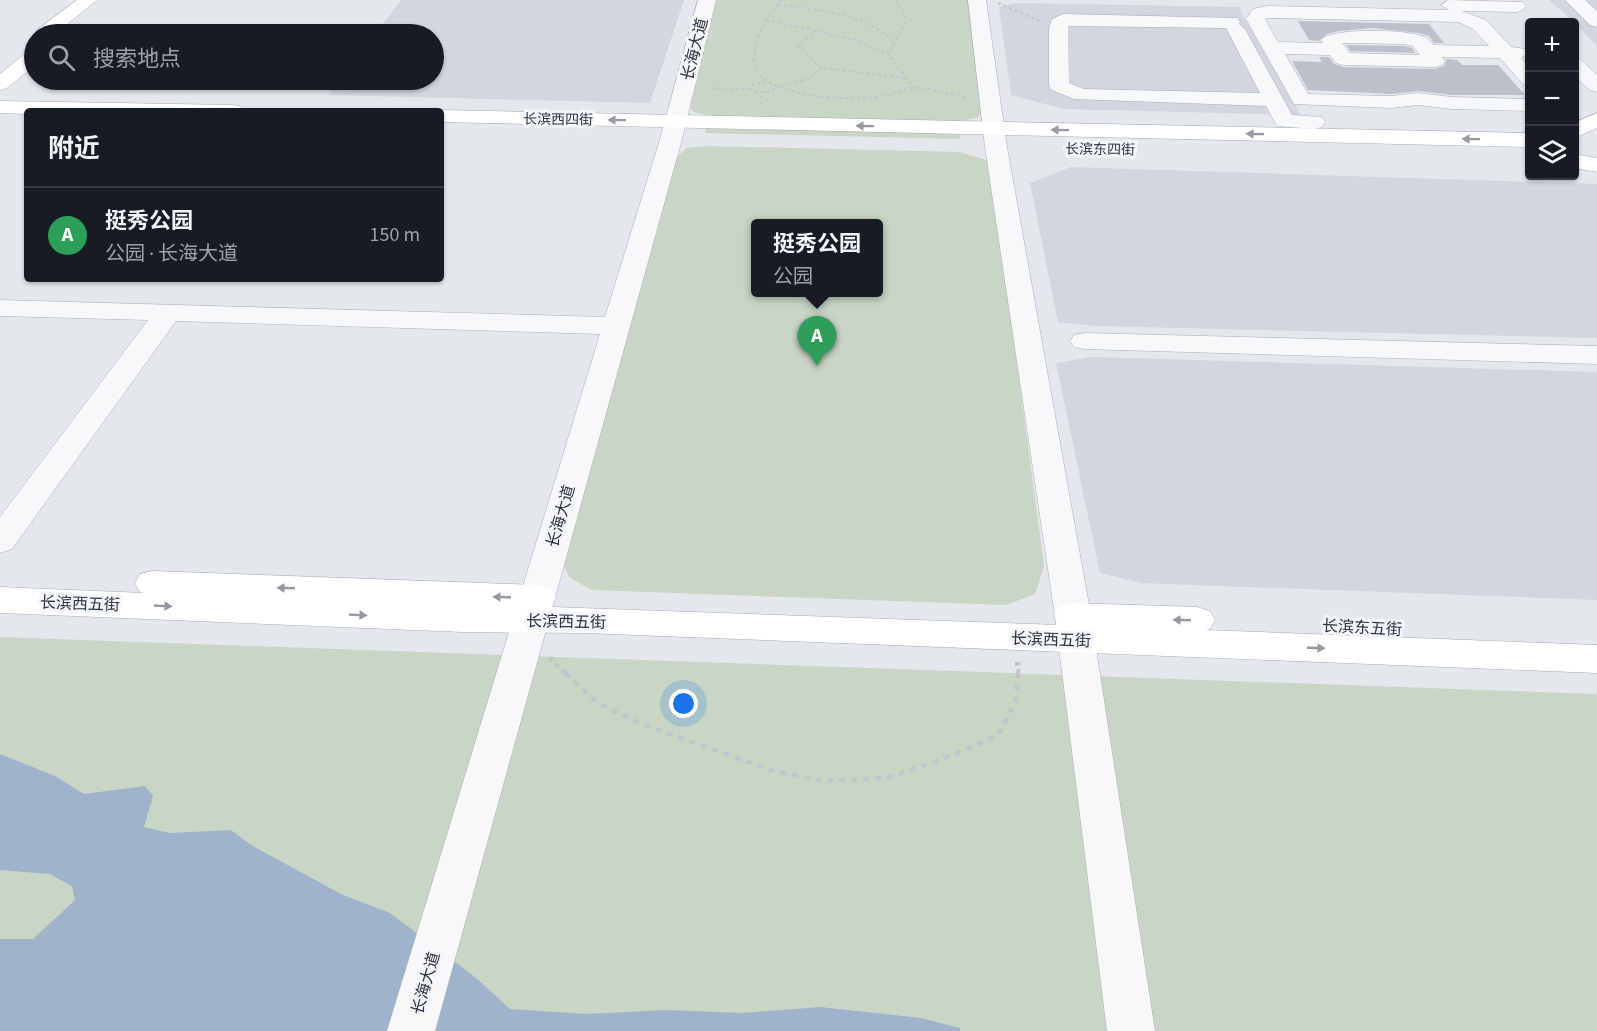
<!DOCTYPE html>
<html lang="zh">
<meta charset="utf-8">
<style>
:root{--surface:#171b24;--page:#242831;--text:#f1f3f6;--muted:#9ea1a6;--line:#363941;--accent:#d1495b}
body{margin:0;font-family:"Source Sans 3","Noto Sans SC",sans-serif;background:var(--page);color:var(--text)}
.controls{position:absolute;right:18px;top:18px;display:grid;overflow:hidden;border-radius:6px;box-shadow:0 2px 4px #0004}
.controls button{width:54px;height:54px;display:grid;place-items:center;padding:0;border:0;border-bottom:2px solid var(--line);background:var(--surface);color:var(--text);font:30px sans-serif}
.you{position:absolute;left:684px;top:704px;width:21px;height:21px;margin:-15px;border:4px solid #fff;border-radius:50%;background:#1a73e8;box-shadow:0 0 0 9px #1a73e833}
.badge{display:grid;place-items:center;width:39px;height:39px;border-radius:50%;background:var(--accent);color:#fff;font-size:20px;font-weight:700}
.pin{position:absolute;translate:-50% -50px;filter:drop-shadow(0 2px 3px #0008)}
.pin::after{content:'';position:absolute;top:32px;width:21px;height:18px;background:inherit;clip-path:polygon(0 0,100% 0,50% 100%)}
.popup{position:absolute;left:751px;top:219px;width:132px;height:78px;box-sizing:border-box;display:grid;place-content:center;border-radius:6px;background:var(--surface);filter:drop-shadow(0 2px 4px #0005);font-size:20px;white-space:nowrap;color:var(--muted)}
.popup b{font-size:22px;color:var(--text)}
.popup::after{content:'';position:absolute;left:50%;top:100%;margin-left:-12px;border:12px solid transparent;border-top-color:var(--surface)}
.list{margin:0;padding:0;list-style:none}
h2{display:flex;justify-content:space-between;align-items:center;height:78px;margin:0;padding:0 24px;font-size:26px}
h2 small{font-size:20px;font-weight:400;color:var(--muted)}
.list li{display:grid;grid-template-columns:39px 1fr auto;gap:18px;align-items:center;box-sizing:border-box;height:96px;padding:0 24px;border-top:2px solid var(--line)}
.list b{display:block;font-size:22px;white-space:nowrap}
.list p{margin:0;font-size:20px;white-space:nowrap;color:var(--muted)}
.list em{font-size:20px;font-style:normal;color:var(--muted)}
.icon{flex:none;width:33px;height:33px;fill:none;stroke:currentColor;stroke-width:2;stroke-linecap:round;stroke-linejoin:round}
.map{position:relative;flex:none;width:1597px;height:1031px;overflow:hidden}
.search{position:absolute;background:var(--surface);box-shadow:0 2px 4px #0004;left:24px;top:24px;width:420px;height:66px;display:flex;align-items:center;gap:15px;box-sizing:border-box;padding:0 21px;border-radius:33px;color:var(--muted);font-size:22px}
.panel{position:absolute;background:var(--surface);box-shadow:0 2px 4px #0004;left:24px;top:108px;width:420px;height:174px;border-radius:6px}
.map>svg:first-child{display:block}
</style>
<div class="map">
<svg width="1597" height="1031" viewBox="0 0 1597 1031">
<rect width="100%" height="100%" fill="#e4e7ec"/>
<g fill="#d2d6de">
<path d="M401 0H684L650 103 329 95 341 80H434V34H375Z"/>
<path d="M1549 0H1597V46L1574 22Z"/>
<path d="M1015 3 1240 7 1241 12 1301 115 1063 109 1011 95 999 7Z"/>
<path d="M1071 167 1597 184V338L1095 326 1058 322 1030 183Z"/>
<path d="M1091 357 1597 372V600L1141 583 1100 573 1056 363Z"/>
</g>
<g fill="#c9d6c5" fill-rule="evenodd">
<path d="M716 0H969L984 109 977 118 958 121 709 116 693 112 689 105Z"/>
<path d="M706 127 960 133V139L705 133Z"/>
<path d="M704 146 960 152 986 160 991 169 1044 566 1035 594 1006 605 592 590 570 578 562 562 675 158 687 148ZM756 224H878V292H756Z"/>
<path d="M0 637 1597 694V1031H0Z"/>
</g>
<path fill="#9fb4cc" d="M0 754 55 776 84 794 145 786 153 796 144 827 170 833 231 830 251 845 341 894 390 913 475 977 510 1009 587 1014 665 1010 742 1013 820 1007 921 1018 960 1028V1031H0V939H33L75 900 72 886 50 874 0 870Z"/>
<g fill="#bbc0ca">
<path d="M1298 21 1429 24 1444 43H1434L1429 36 1419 33 1373 28 1339 31 1327 34 1319 41 1309 40Z"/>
<path d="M1346 45 1404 46 1412 48 1415 53 1350 51Z"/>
<path d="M1319 57H1329L1334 64 1343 67 1435 69 1444 66 1447 59 1457 60 1462 65H1498L1525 95H1452L1418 91 1391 94 1308 90 1292 61 1322 62Z"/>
</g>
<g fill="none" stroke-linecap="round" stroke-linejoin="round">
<g stroke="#a9aeb7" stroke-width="1">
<g id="minor">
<path d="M698 0H716L682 139 435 1031H387L600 334 176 321 12 549 0 553V517L148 320 0 316V300L605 317 660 139Z"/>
<path d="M968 0H986L1007 147 1091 616 1155 1031H1107L1055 616 985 147Z"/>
<path d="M1448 0 1523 2 1526 6 1523 10 1517 12 1462 11 1486 20 1511 47 1526 49 1529 53 1521 58 1530 67V86L1523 84 1500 58 1442 57 1445 61 1442 65 1435 67 1343 65 1336 63 1330 55 1285 54 1308 94 1391 96 1418 93 1452 97 1530 99V111L1452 109 1418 105 1391 108 1294 104 1246 19 1253 9 1267 6 1449 10 1441 5ZM1267 18 1458 22 1472 28 1489 46 1433 45C1431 43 1429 40 1427 38 1413 29 1331 27 1321 40L1323 43 1278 42 1265 19ZM1342 43 1404 44 1413 46 1420 55 1349 53Z"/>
<path d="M1565 0H1585L1597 11V27L1590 25Z"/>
<path d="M1063 14 1238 18 1240 22 1239 24 1245 29 1292 115 1322 117 1325 122 1322 127 1314 129 1277 126 1266 106 1074 99 1052 90 1049 86V28L1052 19ZM1068 26 1226 28 1260 93 1084 89 1069 83Z"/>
<path d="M1574 58 1581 60 1597 75V92L1590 90 1574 76Z"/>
<path d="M1084 333 1597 346V364L1084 349 1074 347 1070 341 1074 335Z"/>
</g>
</g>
<g stroke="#a3abb8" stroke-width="1">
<g id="major">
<path d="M77 0H97L55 34H35L37 30Z"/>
<path d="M34 50V66L7 88 0 90V74L27 52Z"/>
<path d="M0 101 232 105 240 106 243 111H27V114L0 113Z"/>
<path d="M441 110 1530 133V147L441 122V111H435Z"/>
<path d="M1597 113V128L1574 138V123Z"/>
<path d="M1574 154 1597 158V172L1574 168Z"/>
<path d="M152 571 538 585 551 589 556 598 551 607 1059 625 1054 616 1059 607 1072 603 1197 607 1210 611 1215 620 1210 629 1206 630 1597 645V673L586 633 463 632 0 613V587L144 593 140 592 135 583 140 574Z"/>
</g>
</g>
<g stroke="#c2c5cb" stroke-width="2" stroke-dasharray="3 3" stroke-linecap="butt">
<path d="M782 0C765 17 749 47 756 71 779 99 849 101 883 96 893 94 904 89 914 88 931 87 951 95 968 98"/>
<path d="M895 0 902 9 906 22 888 54 913 88"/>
<path d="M998 3 1040 21"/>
<path d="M778 4C818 11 862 12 893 41"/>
<path d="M766 20 856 40 888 54"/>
<path d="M817 30 798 46 821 68 906 78"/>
<path d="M766 82 753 84 750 89 757 92H770L777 87 809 79 821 68"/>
<path d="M706 88 750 89"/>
<path d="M760 105 761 93"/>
</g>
<g stroke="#c2c5cb" stroke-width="4" stroke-dasharray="4.5 4.5" stroke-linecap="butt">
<path d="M552 657 551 660 567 674"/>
<path d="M1015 664H1019L1018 674"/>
</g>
<path stroke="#c2c5cb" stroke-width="4.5" stroke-dasharray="6 6" stroke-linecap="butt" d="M565 673 599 704 642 724 770 770 822 781 887 778 953 755 998 735 1016 701 1018 673"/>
<use href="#minor" fill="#f7f8fa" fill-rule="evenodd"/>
<use href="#major" fill="#fff" fill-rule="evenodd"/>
</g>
<defs><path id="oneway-solid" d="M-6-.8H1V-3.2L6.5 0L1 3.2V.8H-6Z" transform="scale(1.5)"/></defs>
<g fill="#959aa2">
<use href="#oneway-solid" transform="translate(617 120) rotate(-179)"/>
<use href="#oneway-solid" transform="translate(865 126) rotate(-179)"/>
<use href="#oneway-solid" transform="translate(1060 130) rotate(-179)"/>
<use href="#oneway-solid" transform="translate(1255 134) rotate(-179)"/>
<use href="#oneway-solid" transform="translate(1471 139) rotate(-179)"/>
<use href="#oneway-solid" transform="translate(286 588) rotate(-178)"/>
<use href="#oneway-solid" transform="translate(502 597) rotate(-178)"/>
<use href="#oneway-solid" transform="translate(163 606) rotate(3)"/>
<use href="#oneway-solid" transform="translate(358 615) rotate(3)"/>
<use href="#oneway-solid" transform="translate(1182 620) rotate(-178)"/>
<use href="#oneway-solid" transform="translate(1316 648) rotate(2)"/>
</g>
<g text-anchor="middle" stroke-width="6" stroke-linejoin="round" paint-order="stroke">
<g font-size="14" fill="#2b3445" stroke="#f4f6f9">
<text transform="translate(558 119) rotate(1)" y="5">长滨西四街</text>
<text transform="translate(1100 149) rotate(1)" y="5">长滨东四街</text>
</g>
<g font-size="16" fill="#2b3445" stroke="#f4f6f9">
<text transform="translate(694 49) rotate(-76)" y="6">长海大道</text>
<text transform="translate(560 516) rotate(-74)" y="6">长海大道</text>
<text transform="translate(80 603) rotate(2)" y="6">长滨西五街</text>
<text transform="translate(566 621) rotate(1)" y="6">长滨西五街</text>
<text transform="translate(1362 627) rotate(3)" y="6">长滨东五街</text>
<text transform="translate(1051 639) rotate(2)" y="6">长滨西五街</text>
<text transform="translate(425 983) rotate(-74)" y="6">长海大道</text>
</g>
</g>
</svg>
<div class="controls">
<button>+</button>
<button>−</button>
<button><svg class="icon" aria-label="layers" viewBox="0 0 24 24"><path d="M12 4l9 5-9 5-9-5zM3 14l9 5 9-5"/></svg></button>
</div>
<div class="you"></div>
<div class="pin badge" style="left:817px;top:366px;background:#2e9e5b">A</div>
<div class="popup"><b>挺秀公园</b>公园</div>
<div class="search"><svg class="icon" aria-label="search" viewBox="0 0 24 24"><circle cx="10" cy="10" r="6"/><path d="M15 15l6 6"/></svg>搜索地点</div>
<section class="panel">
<h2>附近<small></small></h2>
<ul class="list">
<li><span class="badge" style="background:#2e9e5b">A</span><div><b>挺秀公园</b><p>公园 · 长海大道</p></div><em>150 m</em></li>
</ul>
</section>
</div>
